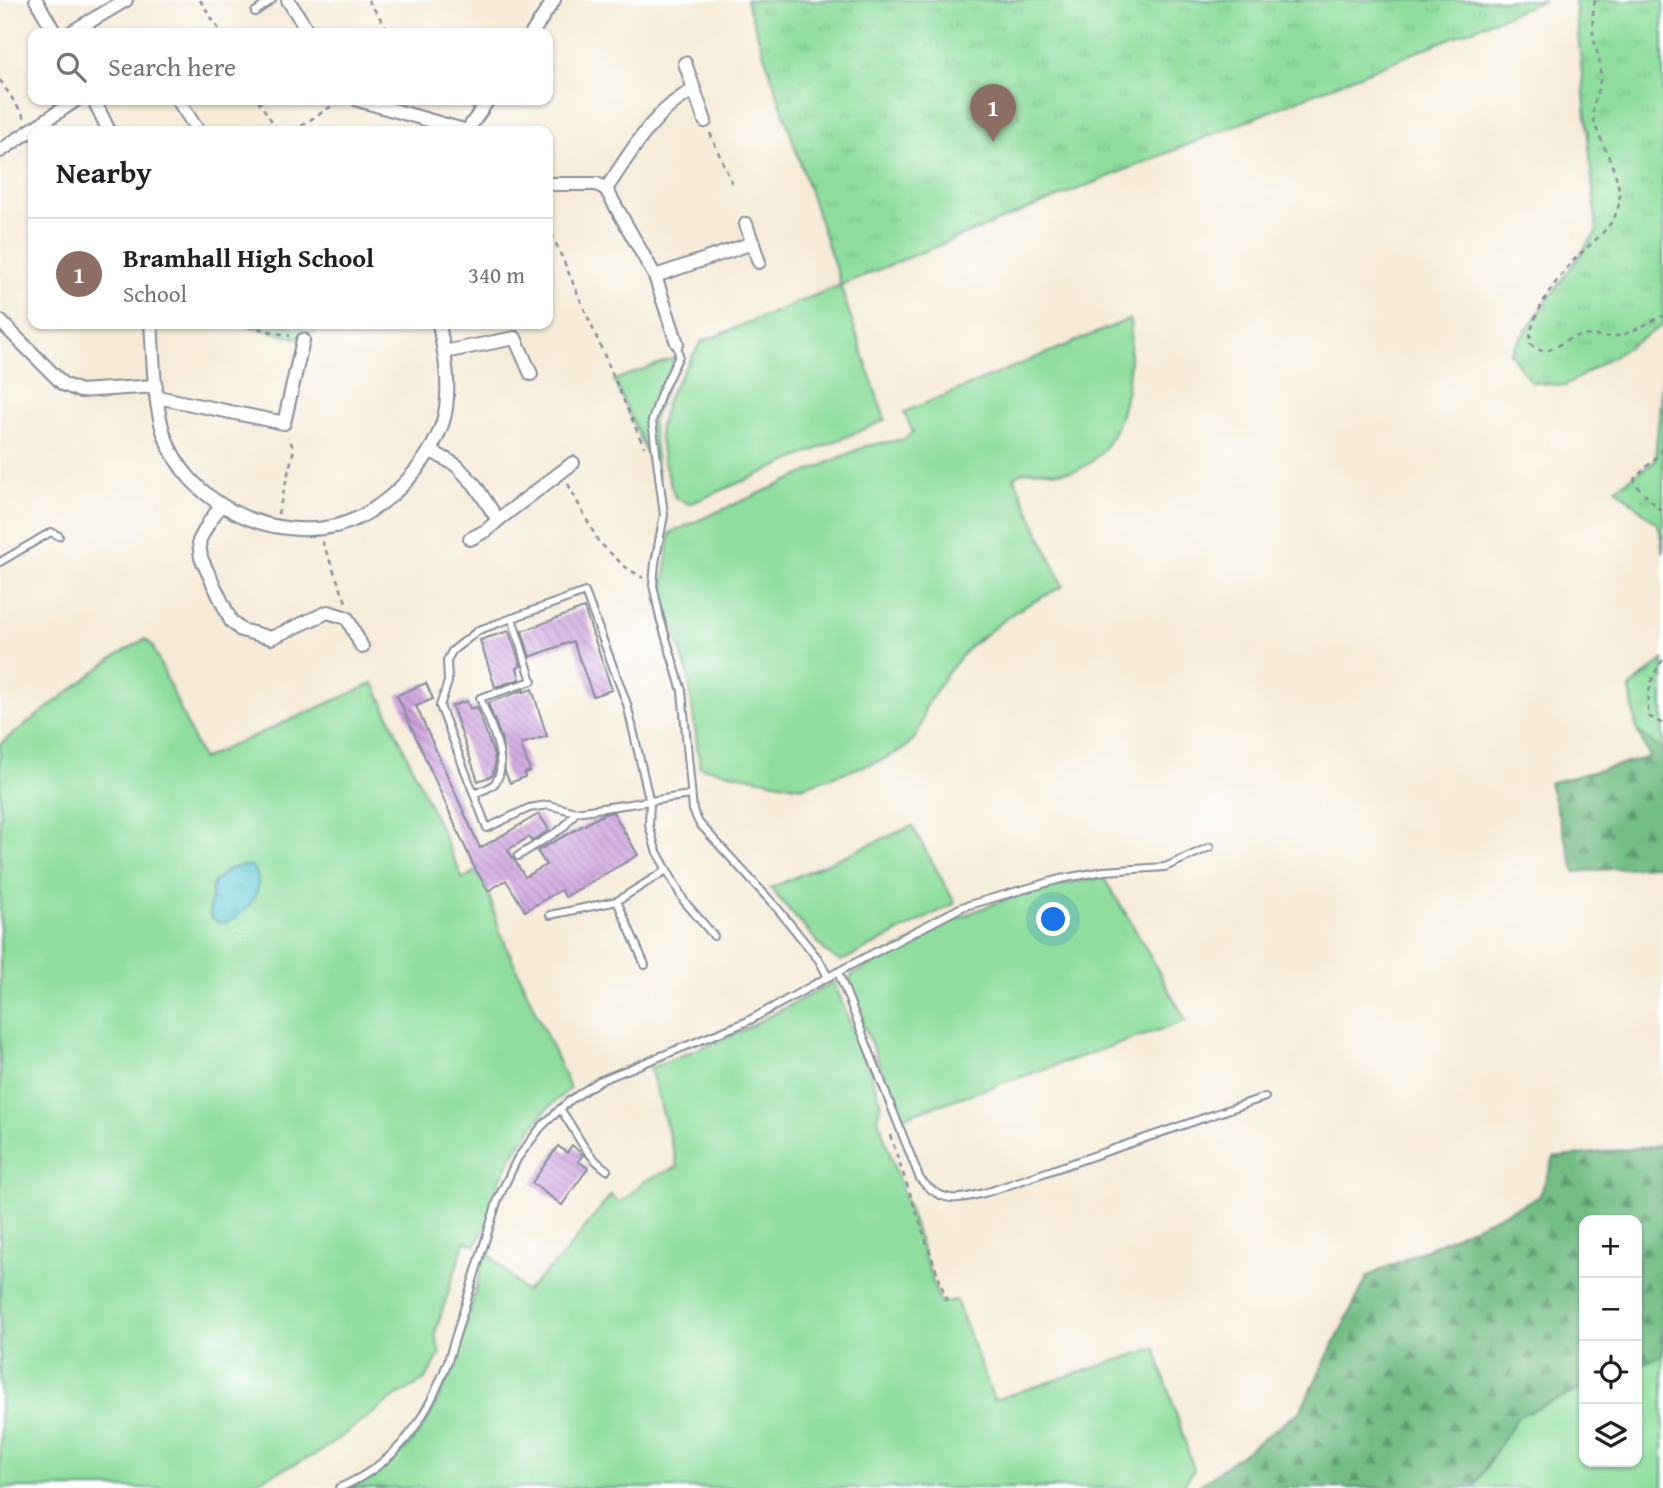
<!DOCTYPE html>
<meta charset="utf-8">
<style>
:root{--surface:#fff;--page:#f6f6f6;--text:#202124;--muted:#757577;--line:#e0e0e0;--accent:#111827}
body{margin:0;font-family:"Gentium Book Plus",serif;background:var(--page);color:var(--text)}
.controls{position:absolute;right:21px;bottom:21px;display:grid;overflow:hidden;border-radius:14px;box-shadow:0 2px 5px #0004}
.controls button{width:63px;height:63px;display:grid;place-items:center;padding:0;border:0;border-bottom:2px solid var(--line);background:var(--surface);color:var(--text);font:35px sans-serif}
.you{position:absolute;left:1054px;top:920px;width:24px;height:24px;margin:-18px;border:5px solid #fff;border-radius:50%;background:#1a73e8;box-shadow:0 0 0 10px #1a73e833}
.badge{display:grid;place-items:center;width:46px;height:46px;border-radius:50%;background:var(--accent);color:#fff;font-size:23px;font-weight:700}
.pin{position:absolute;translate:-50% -58px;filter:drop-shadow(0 2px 4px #0008)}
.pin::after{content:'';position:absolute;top:37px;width:24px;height:21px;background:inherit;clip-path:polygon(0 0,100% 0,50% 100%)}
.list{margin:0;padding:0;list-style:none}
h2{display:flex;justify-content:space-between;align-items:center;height:91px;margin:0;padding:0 28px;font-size:30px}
h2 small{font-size:23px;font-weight:400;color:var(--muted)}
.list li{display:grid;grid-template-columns:46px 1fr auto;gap:21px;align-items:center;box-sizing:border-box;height:112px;padding:0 28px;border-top:2px solid var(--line)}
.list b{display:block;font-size:26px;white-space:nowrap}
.list p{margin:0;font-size:23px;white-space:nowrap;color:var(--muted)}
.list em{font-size:23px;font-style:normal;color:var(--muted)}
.icon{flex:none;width:38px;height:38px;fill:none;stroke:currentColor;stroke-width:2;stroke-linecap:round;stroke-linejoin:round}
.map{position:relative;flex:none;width:1663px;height:1488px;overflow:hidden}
.search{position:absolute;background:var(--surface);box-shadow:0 2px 5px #0004;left:28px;top:28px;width:525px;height:77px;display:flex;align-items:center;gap:18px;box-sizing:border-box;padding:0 24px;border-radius:14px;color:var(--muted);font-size:26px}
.panel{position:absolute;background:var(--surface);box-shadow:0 2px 5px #0004;left:28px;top:126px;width:525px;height:203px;border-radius:14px}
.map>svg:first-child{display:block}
</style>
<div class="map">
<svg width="1663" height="1488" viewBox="0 0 1663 1488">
<defs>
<pattern id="forest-firs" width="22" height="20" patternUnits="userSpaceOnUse" patternTransform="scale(1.75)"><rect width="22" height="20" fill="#73bd84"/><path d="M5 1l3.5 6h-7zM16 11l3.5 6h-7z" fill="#5e9a6f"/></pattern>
<pattern id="park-tufts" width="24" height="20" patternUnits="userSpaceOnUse" patternTransform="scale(1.75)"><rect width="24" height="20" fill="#8fde9d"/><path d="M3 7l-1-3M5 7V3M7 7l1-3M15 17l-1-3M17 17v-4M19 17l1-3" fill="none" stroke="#7bbf8a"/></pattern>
<pattern id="water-ripples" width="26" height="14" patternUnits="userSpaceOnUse" patternTransform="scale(1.75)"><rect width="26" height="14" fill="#5bc8d0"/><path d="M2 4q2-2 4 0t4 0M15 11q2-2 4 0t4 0" fill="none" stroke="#4aa3ac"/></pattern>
<pattern id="building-back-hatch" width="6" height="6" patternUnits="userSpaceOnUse" patternTransform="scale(1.75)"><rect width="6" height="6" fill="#c99cdc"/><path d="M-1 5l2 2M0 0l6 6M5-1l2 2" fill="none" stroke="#a280b6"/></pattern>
</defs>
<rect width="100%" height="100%" fill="#fff"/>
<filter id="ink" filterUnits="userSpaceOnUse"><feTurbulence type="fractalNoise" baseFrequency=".0143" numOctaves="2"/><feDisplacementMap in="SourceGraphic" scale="14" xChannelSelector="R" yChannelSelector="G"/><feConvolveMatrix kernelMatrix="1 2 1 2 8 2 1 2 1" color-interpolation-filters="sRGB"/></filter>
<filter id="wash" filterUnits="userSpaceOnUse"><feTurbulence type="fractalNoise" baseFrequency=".00686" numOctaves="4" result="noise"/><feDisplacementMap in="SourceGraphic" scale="28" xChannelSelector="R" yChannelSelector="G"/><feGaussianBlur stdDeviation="1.57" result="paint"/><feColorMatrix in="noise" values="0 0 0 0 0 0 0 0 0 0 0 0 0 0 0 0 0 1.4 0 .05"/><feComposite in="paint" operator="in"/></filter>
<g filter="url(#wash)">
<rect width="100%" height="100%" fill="#f5ebd7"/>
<g fill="#8fde9d" stroke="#55867e" stroke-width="2">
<path d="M840 285 885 420 690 504 675 498 663 459 659 432 663 413 670 393 701 342Z"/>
<path d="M1130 319C1132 365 1129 449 1077 470 1057 477 1032 463 1014 477L1063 586 1016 611 969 647 946 675 925 708 922 723 915 738 905 748 882 760 801 787 700 767 688 674 663 595 670 533 866 446 904 439 913 432 904 412Z"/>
<path d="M679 356 652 421 658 479 614 380Z"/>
<path d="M145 639 152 645 202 759 374 683 463 879 476 871 488 891 500 932 570 1088 544 1112 512 1156 498 1184 489 1220 476 1245 465 1241 435 1333 440 1354 425 1380 395 1397 319 1453 242 1488H0V744L113 658Z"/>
<path d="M912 826 955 903 848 958 840 961 828 954 770 888Z"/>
<path d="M1103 877 1132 924 1186 1021 900 1118 848 984 852 975C904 945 955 916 1013 897 1042 887 1073 883 1103 877Z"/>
<path d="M834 982 881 1101 878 1118 940 1303 956 1300 994 1400 1155 1348 1194 1470 1181 1488H349C374 1476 396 1461 413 1440 451 1392 472 1308 485 1249L525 1292 559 1260 611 1195 620 1203 646 1180 678 1167 650 1068 735 1034Z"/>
<path d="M1637 1342 1663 1353V1488H1363L1584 1370V1462H1637Z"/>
</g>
<g fill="url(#forest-firs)" stroke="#477671" stroke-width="2">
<path d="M1663 660V865L1575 872 1549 783 1650 757 1637 731 1630 688Z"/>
<path d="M1663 1145V1355L1637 1366V1220H1584V1388L1518 1416 1473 1488H1196L1300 1411 1368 1276 1539 1197 1554 1158Z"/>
</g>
<g fill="url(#park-tufts)" stroke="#55867e" stroke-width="2">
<path d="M746 0H1545L841 285Z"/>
<path d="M1575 0H1663V325L1565 386 1531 382 1510 353 1597 231Z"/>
<path d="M240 324H326L303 340Z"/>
<path d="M1663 368V552L1659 526 1616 488 1655 461Z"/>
<path d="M1663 660V750L1637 731 1630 688Z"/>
</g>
<path fill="url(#water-ripples)" stroke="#3b7c97" stroke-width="2" d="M242 866H251C274 886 238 926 219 922 215 922 213 919 210 916 209 912 212 886 214 882L229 869Z"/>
<g id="blocks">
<g fill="url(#building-back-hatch)">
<path d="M584 608 612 690 593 696 573 641 530 657 522 631Z"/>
<path d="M509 631 521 666 517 668 520 679 495 687 480 640Z"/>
<path d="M426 683 433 699 416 706 480 848 539 814 549 830 531 841 529 837 508 850 525 877 546 865 537 851 604 814 613 812 638 855 565 897 561 890 525 911 506 880 488 891 473 865 397 695Z"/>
<path d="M532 689 547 736 521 744 530 771 524 773 525 777 510 783 505 772 502 740 488 703 524 690V692Z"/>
<path d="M467 701 470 709 477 707 494 755 495 765 492 776 478 781 452 706Z"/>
<path d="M572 1145 583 1155 578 1161 588 1168 562 1205 532 1183 558 1146 567 1153Z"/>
</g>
</g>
</g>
<g filter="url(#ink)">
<use href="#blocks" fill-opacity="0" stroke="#888d9a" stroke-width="2"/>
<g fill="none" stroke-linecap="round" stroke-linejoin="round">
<g stroke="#888d9a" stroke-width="10">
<g id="service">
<path d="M255 12 272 0"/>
<path d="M0 562 51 532 59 536"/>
<path d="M474 794C480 791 489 789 494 784 512 765 488 720 480 698L532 681 512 618"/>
<path d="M690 795 576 812 548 805 529 808 487 828 440 706 448 682 447 661 452 651 479 630 585 592 627 704 650 803 649 825 656 850 684 901 714 936"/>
<path d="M518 856 563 828 576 812"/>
<path d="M617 901 645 965"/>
<path d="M550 915 617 901 665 871"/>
<path d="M838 972 920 1179C944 1206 960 1199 991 1191L1265 1097"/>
<path d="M828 977 962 907 1060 879 1104 871 1165 867 1210 847"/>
<path d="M560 1109C578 1133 581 1151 607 1170"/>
<path d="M339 1488C398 1463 426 1420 448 1361L498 1199 517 1159 541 1127 569 1101 599 1081 746 1022 828 977 819 960 777 908 699 823 693 810 682 691 660 618 653 585 655 563 664 515 652 421 661 393 679 356 677 343"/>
</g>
</g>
<g stroke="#888d9a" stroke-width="16">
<g id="minor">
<path d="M36 0 55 33"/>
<path d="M288 0 309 33"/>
<path d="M70 33 126 0"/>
<path d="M532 33 554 0"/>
<path d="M685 63 705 121"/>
<path d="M94 100 109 131"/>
<path d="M178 100 198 131"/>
<path d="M358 100 467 131"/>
<path d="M467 131 488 100"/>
<path d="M0 151 76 100"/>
<path d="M548 184H597L606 189 655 276 677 343"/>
<path d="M606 189C631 153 654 109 694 90"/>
<path d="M746 224 759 262"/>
<path d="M655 276 753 243"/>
<path d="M0 321 63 384 80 391 156 386"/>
<path d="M151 324C154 360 153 399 164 434 187 503 268 541 336 526 368 518 397 494 417 469 430 452 443 430 446 408 450 380 444 351 439 324"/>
<path d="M444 352 515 338 531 374"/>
<path d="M157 397 284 423 303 340"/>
<path d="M431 451 456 465 475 485 498 520 573 463"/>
<path d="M221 505 208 524 199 541 201 558 231 621 241 630 271 638 328 612 347 618 362 647"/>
<path d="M470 539 487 530 498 520"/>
</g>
</g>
<g stroke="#888d9a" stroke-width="2.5" stroke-dasharray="5 5" stroke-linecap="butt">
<path d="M200 0 221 33"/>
<path d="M368 0 390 33"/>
<path d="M1595 0C1593 11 1592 21 1593 32 1595 51 1602 59 1600 79 1599 93 1590 107 1594 121 1601 145 1626 183 1618 208 1611 231 1589 244 1573 261 1557 278 1527 321 1530 344 1549 362 1560 338 1579 336 1591 334 1605 338 1617 336 1633 333 1648 322 1663 316"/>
<path d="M0 80 25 118"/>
<path d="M258 100 278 131"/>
<path d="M293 131 341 100"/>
<path d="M710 133 734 188"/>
<path d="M548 225 644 447"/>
<path d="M239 324 290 336"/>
<path d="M1663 438 1660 454 1635 478 1634 483 1663 513"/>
<path d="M568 484 598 541 624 566 643 578"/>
<path d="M278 514 294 449 288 437"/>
<path d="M322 541 346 602"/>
<path d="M1663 660C1649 678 1648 694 1648 716L1663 724"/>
<path d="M890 1135 947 1302"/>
</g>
<use href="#service" stroke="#fff" stroke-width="6"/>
<use href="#minor" stroke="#fff" stroke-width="12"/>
</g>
</g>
</svg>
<div class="controls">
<button>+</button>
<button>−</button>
<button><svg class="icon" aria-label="locate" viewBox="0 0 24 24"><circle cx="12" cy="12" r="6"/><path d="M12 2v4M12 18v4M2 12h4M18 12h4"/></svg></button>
<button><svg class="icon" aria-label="layers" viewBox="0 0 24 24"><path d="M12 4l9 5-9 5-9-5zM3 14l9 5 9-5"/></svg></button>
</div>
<div class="you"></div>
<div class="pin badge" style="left:993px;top:142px;background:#8d6e63">1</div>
<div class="search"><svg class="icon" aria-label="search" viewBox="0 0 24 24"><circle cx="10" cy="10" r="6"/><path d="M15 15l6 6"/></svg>Search here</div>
<section class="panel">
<h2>Nearby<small></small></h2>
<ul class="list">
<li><span class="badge" style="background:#8d6e63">1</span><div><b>Bramhall High School</b><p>School</p></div><em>340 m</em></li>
</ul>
</section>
</div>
